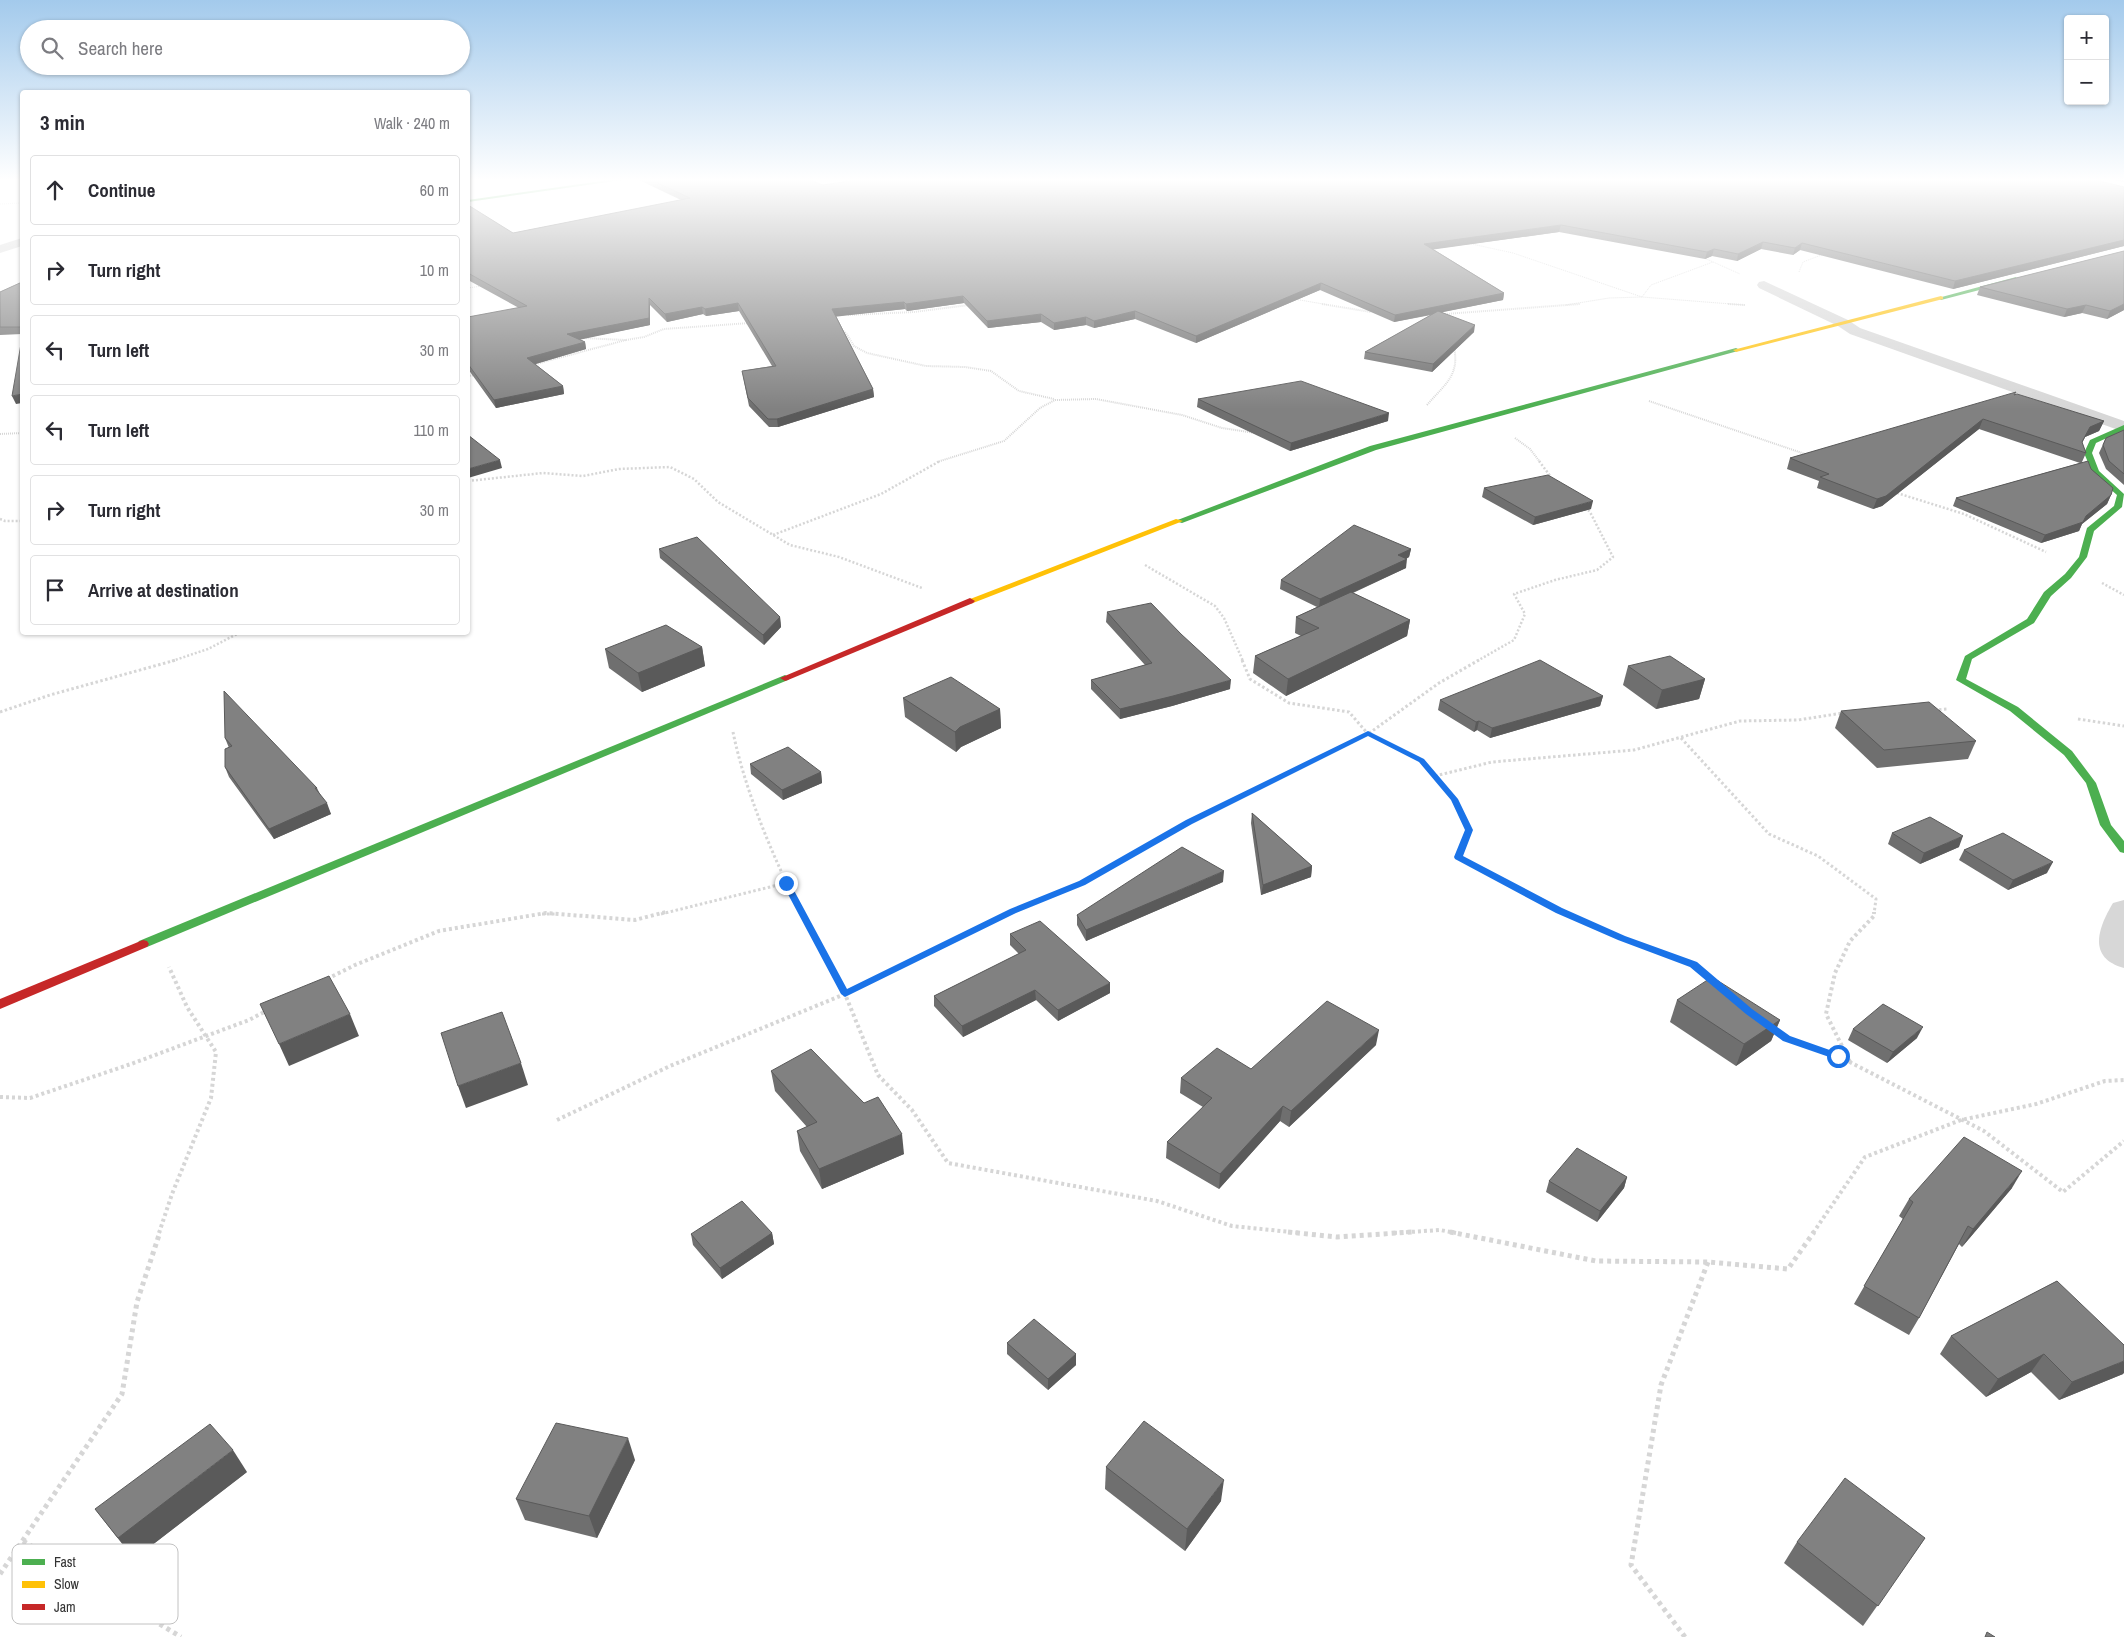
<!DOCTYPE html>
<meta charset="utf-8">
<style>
:root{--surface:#fff;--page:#f2f2f3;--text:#2b2b33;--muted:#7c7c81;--line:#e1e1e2}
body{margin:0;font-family:"Archivo Narrow",sans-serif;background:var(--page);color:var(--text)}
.controls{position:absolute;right:15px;top:15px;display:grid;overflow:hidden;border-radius:5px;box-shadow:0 1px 4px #0004}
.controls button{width:45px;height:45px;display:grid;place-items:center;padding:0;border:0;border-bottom:1px solid var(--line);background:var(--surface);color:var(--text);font:25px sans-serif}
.stop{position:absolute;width:15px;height:15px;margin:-11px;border:4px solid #1a73e8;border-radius:50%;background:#fff}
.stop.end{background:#1a73e8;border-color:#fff;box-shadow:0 1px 5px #0008}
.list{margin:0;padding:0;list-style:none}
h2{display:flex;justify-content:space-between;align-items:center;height:65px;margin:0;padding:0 20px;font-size:21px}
h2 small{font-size:16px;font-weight:400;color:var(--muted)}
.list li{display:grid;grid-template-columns:32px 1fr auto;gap:15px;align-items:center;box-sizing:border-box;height:70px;margin:0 10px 10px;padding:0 10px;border:1px solid var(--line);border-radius:5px}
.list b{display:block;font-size:19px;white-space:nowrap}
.list em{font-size:16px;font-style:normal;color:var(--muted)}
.icon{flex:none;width:28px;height:28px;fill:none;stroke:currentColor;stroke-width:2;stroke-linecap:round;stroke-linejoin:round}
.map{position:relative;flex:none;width:2124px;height:1637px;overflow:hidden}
.search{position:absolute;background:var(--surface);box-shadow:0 1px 4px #0004;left:20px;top:20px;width:450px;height:55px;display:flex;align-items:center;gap:12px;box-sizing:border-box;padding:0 18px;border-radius:28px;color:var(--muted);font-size:19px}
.panel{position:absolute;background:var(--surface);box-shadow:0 1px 4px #0004;left:20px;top:90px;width:450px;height:545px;border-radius:5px}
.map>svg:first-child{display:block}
</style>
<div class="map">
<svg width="2124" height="1637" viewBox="0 0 2124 1637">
<rect width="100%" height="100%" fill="#fff"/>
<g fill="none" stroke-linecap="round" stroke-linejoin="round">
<g stroke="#d6d6d6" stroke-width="1" stroke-dasharray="1 1" stroke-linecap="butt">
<path d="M0 204 22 203"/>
<path d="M1467 243 1513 253 1642 297 1651 285 1713 262"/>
<path d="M1702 257 1740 274"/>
<path d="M1799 272 1803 262 1824 254"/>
<path d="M468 288 482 286"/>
<path d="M1294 299 1329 305"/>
<path d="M1566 305 1609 298 1642 297 1744 305"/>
</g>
<g stroke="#d6d6d6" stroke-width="2" stroke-dasharray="1 1" stroke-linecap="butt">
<path d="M1322 304 1371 312"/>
<path d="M1728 304 1745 305"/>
<path d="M1445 314 1580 304"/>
<path d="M848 315 914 312 969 305"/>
<path d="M840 329 846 333 854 346 867 353 926 366 965 367 991 371 1019 391 1054 399"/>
<path d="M626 340 644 337 664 329 750 323"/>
<path d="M532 365 626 340 582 338"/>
<path d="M468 376 476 375"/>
<path d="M1649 401 1808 455"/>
<path d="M1427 405C1444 385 1460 376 1454 347"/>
<path d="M0 434 22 433"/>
<path d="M1515 438 1530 449 1540 462"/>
<path d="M937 462 1004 441 1040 408 1055 400 1096 399 1182 415 1222 428 1255 433"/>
</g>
<g stroke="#d6d6d6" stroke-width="2.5" stroke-dasharray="2 2" stroke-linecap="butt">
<path d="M1539 461 1551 477"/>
<path d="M468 481 543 473 583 476 619 469 670 467 694 479 718 502 790 545 839 557 922 588"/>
<path d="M1897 493 1964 514 2046 552"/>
<path d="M0 519 5 521H22"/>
<path d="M773 535 881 494 940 461"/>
<path d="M1145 565 1215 606 1224 618 1243 661"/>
<path d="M2102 583 2124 595"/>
<path d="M172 661 208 649 241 632"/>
<path d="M1477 661 1514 640 1525 614 1514 594 1555 580 1597 570 1613 557 1590 512 1586 508"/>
</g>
<g stroke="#d6d6d6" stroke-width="3" stroke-dasharray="2.5 2.5" stroke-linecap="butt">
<path d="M1242 660 1250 679 1289 703 1349 712 1368 734 1422 760 1454 799 1469 830 1458 857 1567 914"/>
<path d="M1934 710 1948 709"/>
<path d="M0 712 50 695 176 660"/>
<path d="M2078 719 2124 726"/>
<path d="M733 732C745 791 774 860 802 914"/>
<path d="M1681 738 1769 834 1818 856 1876 899 1874 914"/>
<path d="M1435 776 1492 762 1634 750 1740 721 1798 720 1843 713"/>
<path d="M542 914H555"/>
<path d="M661 914 786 883"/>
<path d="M1007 914 1082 883 1189 822 1368 734 1439 683 1479 660"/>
</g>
<g stroke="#d6d6d6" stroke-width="4" stroke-dasharray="3 3" stroke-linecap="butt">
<path d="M802 912 845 994 878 1075 912 1110 948 1163 1157 1201 1232 1226 1300 1233"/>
<path d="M1565 912 1622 938 1694 964 1713 981"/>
<path d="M327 979 355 965 439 931 546 913 635 920 666 912"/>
<path d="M1773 1028 1787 1038 1838 1056 1984 1131 2063 1192 2124 1141"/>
<path d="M1850 1062 1826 1014 1835 973 1850 941 1874 916V912"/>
<path d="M0 1097 30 1098 131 1064 249 1020 266 1011"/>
<path d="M557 1120 670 1066 845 994 1010 912"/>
<path d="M159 1233 172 1194 211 1098 216 1052 187 1007 169 967"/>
<path d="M1394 1233 1440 1230 1456 1233"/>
<path d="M1813 1233 1865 1157 1961 1120 2036 1104 2105 1081 2124 1080"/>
</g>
<g stroke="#d6d6d6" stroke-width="5" stroke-dasharray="4 4" stroke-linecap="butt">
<path d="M1288 1232 1337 1237 1412 1232"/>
<path d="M1450 1232 1596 1261 1708 1262 1788 1269 1814 1232"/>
<path d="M23 1541 181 1637"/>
<path d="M0 1574 122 1394 137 1302 160 1232"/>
<path d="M1685 1637 1631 1565 1661 1385 1708 1262"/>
</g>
<g fill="#d7d7d7" fill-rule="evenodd">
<path d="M22 238V246L0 253V245Z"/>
<path d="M1764 281 1848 320 1860 328 2124 421V432L1850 334 1838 326 1759 288 1757 285 1759 282Z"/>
<path d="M2124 900V968C2087 958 2098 928 2113 903Z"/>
</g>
<g fill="#4caf50" fill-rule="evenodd">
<path d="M609 180H622L468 202V200Z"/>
<path d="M2016 277 2018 280 1941 300 1938 298Z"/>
<path d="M1736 348 1738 349V351L1376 450 1182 523 1175 521 1370 446Z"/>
<path d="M2124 425V430L2096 443 2092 453 2099 471 2124 494 2122 507 2094 531 2087 557 2071 578 2051 596 2034 623 1972 659 1966 679 2018 707 2072 751 2096 783 2111 825 2124 841V853L2120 852 2100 825 2086 783 2064 755 2010 711 1956 680 1965 656 2027 619 2044 592 2065 574 2079 557 2087 528 2114 506 2117 495 2093 474 2084 453 2090 440Z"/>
<path d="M785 675 790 678 788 680 147 947H139L137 944 139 941Z"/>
</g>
<g fill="#ffc107" fill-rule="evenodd">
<path d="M1941 296 1943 297V299L1736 352 1733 350Z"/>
<path d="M1176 519 1183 521 973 603 970 604 965 601Z"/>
</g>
<g fill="#c62828" fill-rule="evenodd">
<path d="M970 598 975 601 973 603 788 680 785 681 780 678Z"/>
<path d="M143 940 147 941 149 944 147 947 0 1009V999Z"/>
</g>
</g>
<g fill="#6f6f6f">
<path d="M639 180H810L823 185 2124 187V246L1953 289 1800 250 1793 255 1761 249 1737 261 1712 256 1705 259 1559 232 1433 249 1504 293 1503 300 1442 312 1474 332 1432 372 1364 359 1365 352 1431 315 1394 322 1320 290 1196 343 1135 319 1094 328 1086 325 1054 330 1041 322 988 328 964 303 907 311 905 309 836 316 873 389 874 397 778 427H769L749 406 742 371 772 366 739 311 706 316 703 314 667 322 650 305V325L580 339 585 342 586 349 535 364 563 386 564 394 496 408 468 369V317L519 308 468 280V205L513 233 681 200Z"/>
<path d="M2113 180H2124V182Z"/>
<path d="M2124 251V310L2107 319 2082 313 2064 317 1977 295 1980 287Z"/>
<path d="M22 282V334L0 335V292Z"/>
<path d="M2014 395 2104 421 2099 431 2085 437 2082 443 2086 453 2082 462 2091 469 2111 495 2107 504 2082 524 2079 531 2041 543 1953 506 1956 498 2080 463 1979 429 1882 506 1873 509 1817 488 1819 481 1787 469 1790 458Z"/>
<path d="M1198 399 1388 421 1290 451 1197 407Z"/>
<path d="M2124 430V485L2106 469 2099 453 2106 438Z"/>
<path d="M1484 488 1591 509 1533 525 1482 497Z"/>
<path d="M659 549 780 617 781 627 764 645 660 558Z"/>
<path d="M1411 549 1409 557 1406 559V568L1353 593 1410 620 1407 636 1286 696 1253 673 1255 656 1301 636 1295 633 1296 617 1317 607 1280 589 1281 580Z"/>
<path d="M1107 612 1230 689 1172 706 1120 719 1091 689V680L1145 665 1106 622Z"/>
<path d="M702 647 705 666 642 692 609 668 605 649Z"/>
<path d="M1628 666 1705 679 1699 699 1656 709 1623 685Z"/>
<path d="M1603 696 1600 706 1490 738 1477 730 1474 732 1438 710 1440 700Z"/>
<path d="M903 698 1000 709 1001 728 961 747 956 752 905 717Z"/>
<path d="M1841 711 1976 741 1968 759 1877 768 1835 728Z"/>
<path d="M225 738 317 788 320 794 331 814 274 839 229 777 225 767 229 748Z"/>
<path d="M750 764 821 772 822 783 783 800 751 774Z"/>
<path d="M1252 813 1312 866 1311 877 1261 895 1251 823Z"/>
<path d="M1892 833 1959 847 1920 864 1888 844Z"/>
<path d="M1964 850 2047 873 2008 890 1959 860Z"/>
<path d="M1223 882 1086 941 1077 925V915Z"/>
<path d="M1010 934 1110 993 1058 1021 1036 1000 963 1037 934 1006V996L1019 954 1010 945Z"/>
<path d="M1677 1000 1780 1020 1771 1041 1736 1066 1670 1022Z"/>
<path d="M1853 1029 1917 1038 1887 1063 1848 1040Z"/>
<path d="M1376 1045 1289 1127 1280 1121 1219 1189 1166 1158 1167 1142 1203 1107 1180 1093 1181 1078 1251 1069Z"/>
<path d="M771 1071 864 1103 904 1154 822 1189 800 1151 797 1131 807 1127 775 1091Z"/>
<path d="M1627 1177 1624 1188 1597 1222 1546 1192 1549 1181Z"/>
<path d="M2012 1188 1962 1247 1959 1244 1919 1318 1909 1335 1854 1304 1903 1219 1899 1216 1909 1199Z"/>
<path d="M772 1233 774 1244 722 1279 693 1245 691 1234Z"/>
<path d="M2057 1281 2123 1374 2059 1400 2031 1372 1986 1397 1940 1354 1951 1336Z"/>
<path d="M1007 1343 1076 1354V1365L1048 1390 1007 1354Z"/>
<path d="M635 1460 597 1538 525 1520 516 1499Z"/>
<path d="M1106 1467 1221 1501 1185 1551 1105 1489Z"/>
<path d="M247 1472 134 1559 95 1509Z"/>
<path d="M1925 1538 1863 1626 1784 1563 1797 1542Z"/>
</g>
<g fill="#5a5a5a">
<path d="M1561 225 1559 232 1423 251 1424 244Z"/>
<path d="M2124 240V246L1953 289 1955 281Z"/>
<path d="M1763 242 1761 249 1737 261 1738 254Z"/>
<path d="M1802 243 1800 250 1793 255 1795 248Z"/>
<path d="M1714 249 1712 256 1705 259 1707 252Z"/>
<path d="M1321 283 1320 290 1196 343V336Z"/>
<path d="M1504 293 1503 300 1394 322 1395 315Z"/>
<path d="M963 296 964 303 907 311 906 304Z"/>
<path d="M649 298 650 305V325L569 342 567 334Z"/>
<path d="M904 302 905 309 833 317 832 309Z"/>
<path d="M738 303 739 311 706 316 705 309Z"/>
<path d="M2124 304V310L2107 319 2110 311Z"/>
<path d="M2086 305 2082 313 2064 317 2067 309Z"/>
<path d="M702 307 703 314 667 322 665 314Z"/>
<path d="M1135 311V319L1094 328V321Z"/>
<path d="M1041 314V322L988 328 987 321Z"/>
<path d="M1086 317V325L1054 330V323Z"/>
<path d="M1475 325 1474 332 1432 372 1433 364Z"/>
<path d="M585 342 586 349 529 366 527 358Z"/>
<path d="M563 386 564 394 496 408 494 400Z"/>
<path d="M873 389 874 397 778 427 777 419Z"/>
<path d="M22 394V403L16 404 12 396Z"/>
<path d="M1389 413 1388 421 1290 451 1291 443Z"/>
<path d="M1983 419 1979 429 1882 506 1873 509 1877 499Z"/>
<path d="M2104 421 2099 431 2085 437 2077 452 2090 427Z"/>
<path d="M500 460 502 468 468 478V469Z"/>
<path d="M2111 495 2107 504 2082 524 2079 531 2041 543 2045 535 2086 516Z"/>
<path d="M1593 501 1591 509 1533 525 1535 517Z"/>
<path d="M1411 549 1409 557 1397 564 1398 555Z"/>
<path d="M1407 559 1406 568 1319 608 1320 599Z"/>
<path d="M780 617 781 627 764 645 763 635Z"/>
<path d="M1410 620 1407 636 1286 696 1288 679Z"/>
<path d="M702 647 705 666 642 692 638 673Z"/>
<path d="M1705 679 1699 699 1656 709 1662 690Z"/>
<path d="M1231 680 1230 689 1172 706 1120 719V709Z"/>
<path d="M1603 696 1600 706 1490 738 1492 728Z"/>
<path d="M1000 709 1001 728 961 747 956 752 955 732 960 727Z"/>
<path d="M1479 721 1477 730 1474 732 1476 722Z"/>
<path d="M821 772 822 783 783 800 782 790Z"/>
<path d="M327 803 331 814 274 839 269 829Z"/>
<path d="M1963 836 1959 847 1920 864 1924 853Z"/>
<path d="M2053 862 2047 873 2008 890 2013 880Z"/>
<path d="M1312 866 1311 877 1261 895 1263 885Z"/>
<path d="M1224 871 1223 882 1086 941V930Z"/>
<path d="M1110 983V993L1058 1021V1010Z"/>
<path d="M1035 990 1036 1000 963 1037 962 1026Z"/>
<path d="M350 1014 359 1036 289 1066 279 1044Z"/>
<path d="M1780 1020 1771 1041 1736 1066 1744 1044Z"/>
<path d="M1923 1027 1917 1038 1887 1063 1893 1052Z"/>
<path d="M1379 1030 1376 1045 1289 1127 1291 1111Z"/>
<path d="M521 1063 528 1085 466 1108 458 1086Z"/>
<path d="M1283 1106 1280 1121 1219 1189 1220 1174Z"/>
<path d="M902 1134 904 1154 822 1189 819 1169Z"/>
<path d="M2022 1171 2012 1188 1962 1247 1973 1229Z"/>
<path d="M1627 1177 1624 1188 1597 1222 1600 1211Z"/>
<path d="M772 1233 774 1244 722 1279 720 1268Z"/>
<path d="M1076 1354V1365L1048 1390V1379Z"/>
<path d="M2044 1354 2031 1372 1986 1397 1998 1379Z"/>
<path d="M2124 1361V1373L2123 1374 2059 1400 2072 1382Z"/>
<path d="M628 1438 635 1460 597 1538 589 1516Z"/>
<path d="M233 1450 247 1472 134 1559 118 1538Z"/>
<path d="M1224 1480 1221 1501 1185 1551 1187 1529Z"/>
</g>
<g fill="#818181" stroke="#5a5a5a">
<path d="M651 180H810L823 185 856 180H2096L2124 187V240L1955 281 1802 243 1795 248 1763 242 1738 254 1714 249 1707 252 1561 225 1424 244 1504 293 1395 315 1321 283 1196 336 1135 311 1094 321 1086 317 1054 323 1041 314 987 321 963 296 906 304 904 302 832 309 873 389 777 419H768L748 398 742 371 776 366 738 303 705 309 702 307 665 314 649 298V318L567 334 585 342 527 358 563 386 494 400 468 364V317L527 306 468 273V205L513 233 690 198Z"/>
<path d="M2124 251V304L2110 311 2086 305 2067 309 1980 287Z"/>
<path d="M22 282V327H0V292Z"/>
<path d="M1438 311 1475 325 1433 364 1365 352Z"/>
<path d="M22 338V394L12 396Z"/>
<path d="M1301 381 1389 413 1291 443 1198 399Z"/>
<path d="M2016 392 2014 395 2017 394 2104 421 2090 427 2082 442 2086 453 1983 419 1886 496 1877 499 1820 477 1829 474 1790 458Z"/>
<path d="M2124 430V474L2109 461 2103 445 2106 438Z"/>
<path d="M468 435 500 460 468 469Z"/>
<path d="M2088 461 2091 469 2113 488 2111 495 2086 516 2083 522 2045 535 1956 498Z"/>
<path d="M1548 475 1593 501 1535 517 1484 488Z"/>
<path d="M1354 525 1411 549 1398 555 1407 559 1320 599 1281 580Z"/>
<path d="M697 537 780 617 763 635 659 549Z"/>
<path d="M1351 592 1410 620 1288 679 1255 656 1319 628 1296 617Z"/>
<path d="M1151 603 1181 634 1231 680 1173 696 1120 709 1091 680 1152 663 1107 612Z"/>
<path d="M666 625 702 647 638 673 605 649Z"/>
<path d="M1670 656 1705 679 1662 690 1628 666Z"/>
<path d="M1540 660 1603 696 1492 728 1479 721 1476 722 1440 700Z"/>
<path d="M951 677 1000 709 960 727 955 732 903 698Z"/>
<path d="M224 691 317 788H315L327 803 269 829 225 767V749L232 746 225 738Z"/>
<path d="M1929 702 1976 741 1884 750 1841 711Z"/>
<path d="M788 747 821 772 782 790 750 764Z"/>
<path d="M1252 813 1312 866 1263 885Z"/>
<path d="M1930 817 1963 836 1924 853 1892 833Z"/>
<path d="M2003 833 2053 862 2013 880 1964 850Z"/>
<path d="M1182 847 1224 871 1086 930 1077 915Z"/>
<path d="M1040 921 1110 983 1058 1010 1035 990 962 1026 934 996 1026 950 1010 934Z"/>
<path d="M329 976 350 1014 279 1044 260 1004Z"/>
<path d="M1712 977 1780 1020 1744 1044 1677 1000Z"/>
<path d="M1327 1001 1379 1030 1291 1111 1283 1106 1220 1174 1167 1142 1212 1098 1181 1078 1217 1048 1251 1069Z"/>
<path d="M1883 1004 1923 1027 1893 1052 1853 1029Z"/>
<path d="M502 1012 521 1063 458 1086 441 1033Z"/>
<path d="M811 1049 864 1103 878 1097 902 1134 819 1169 797 1131 817 1122 771 1071Z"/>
<path d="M1964 1137 2022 1171 1973 1229 1968 1226 1919 1318 1864 1286 1913 1202 1909 1199Z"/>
<path d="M1577 1148 1627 1177 1600 1211 1549 1181Z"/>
<path d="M742 1201 772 1233 720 1268 691 1234Z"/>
<path d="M2057 1281 2124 1345V1361L2072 1382 2044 1354 1998 1379 1951 1336Z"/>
<path d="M1034 1319 1076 1354 1048 1379 1007 1343Z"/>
<path d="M1144 1421 1224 1480 1187 1529 1106 1467Z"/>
<path d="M556 1423 628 1438 589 1516 516 1499Z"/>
<path d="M210 1424 233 1450 118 1538 95 1509Z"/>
<path d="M1845 1478 1925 1538 1878 1606 1797 1542Z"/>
<path d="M1987 1632 1995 1637H1985Z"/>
</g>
<linearGradient id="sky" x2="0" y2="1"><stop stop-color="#a3caec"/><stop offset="0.44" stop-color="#fff"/><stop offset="1" stop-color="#fff" stop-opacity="0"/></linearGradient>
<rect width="2124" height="409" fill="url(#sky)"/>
<path fill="#1a73e8" d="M1368 731 1424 759 1458 799 1473 830 1463 856 1562 908 1625 936 1697 962 1752 1009 1790 1036 1841 1054V1059H1835L1783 1041 1746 1014 1690 967 1618 940 1556 913 1455 859 1454 857 1465 830 1451 800 1419 762 1368 736 1192 824 1085 885 1016 913 845 997 841 994 782 883 786 880 790 883 847 989 1010 909 1079 881 1186 820Z"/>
<rect x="12" y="1544" width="166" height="80" rx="8" fill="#fff" stroke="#c2c2c2" stroke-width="1"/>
<rect x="22" y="1559" width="23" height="6" fill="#4caf50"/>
<rect x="22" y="1581" width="23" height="7" fill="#ffc107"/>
<rect x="22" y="1604" width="23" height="6" fill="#c62828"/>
<g font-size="14" fill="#333">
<text x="54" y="1567">Fast</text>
<text x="54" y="1589">Slow</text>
<text x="54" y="1612">Jam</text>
</g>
</svg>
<div class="controls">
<button>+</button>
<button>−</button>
</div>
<div class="stop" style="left:1838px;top:1056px"></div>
<div class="stop end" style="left:786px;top:883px"></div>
<div class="search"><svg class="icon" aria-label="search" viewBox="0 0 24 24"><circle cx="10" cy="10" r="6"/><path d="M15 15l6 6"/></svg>Search here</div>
<section class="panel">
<h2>3 min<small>Walk · 240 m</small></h2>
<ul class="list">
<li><svg class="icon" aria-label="ahead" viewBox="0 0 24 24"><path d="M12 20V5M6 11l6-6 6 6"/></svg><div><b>Continue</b></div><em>60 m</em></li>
<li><svg class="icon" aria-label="right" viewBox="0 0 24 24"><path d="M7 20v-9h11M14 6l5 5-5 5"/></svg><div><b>Turn right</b></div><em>10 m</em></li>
<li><svg class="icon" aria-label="left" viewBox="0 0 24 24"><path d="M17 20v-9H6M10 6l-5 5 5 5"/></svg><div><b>Turn left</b></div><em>30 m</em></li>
<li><svg class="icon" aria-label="left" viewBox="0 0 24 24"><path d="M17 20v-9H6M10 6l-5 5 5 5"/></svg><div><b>Turn left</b></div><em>110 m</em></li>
<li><svg class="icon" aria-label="right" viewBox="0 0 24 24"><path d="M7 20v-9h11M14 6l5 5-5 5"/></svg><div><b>Turn right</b></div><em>30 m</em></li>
<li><svg class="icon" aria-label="arrive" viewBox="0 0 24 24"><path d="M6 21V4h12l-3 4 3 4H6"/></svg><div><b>Arrive at destination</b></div></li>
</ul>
</section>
</div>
